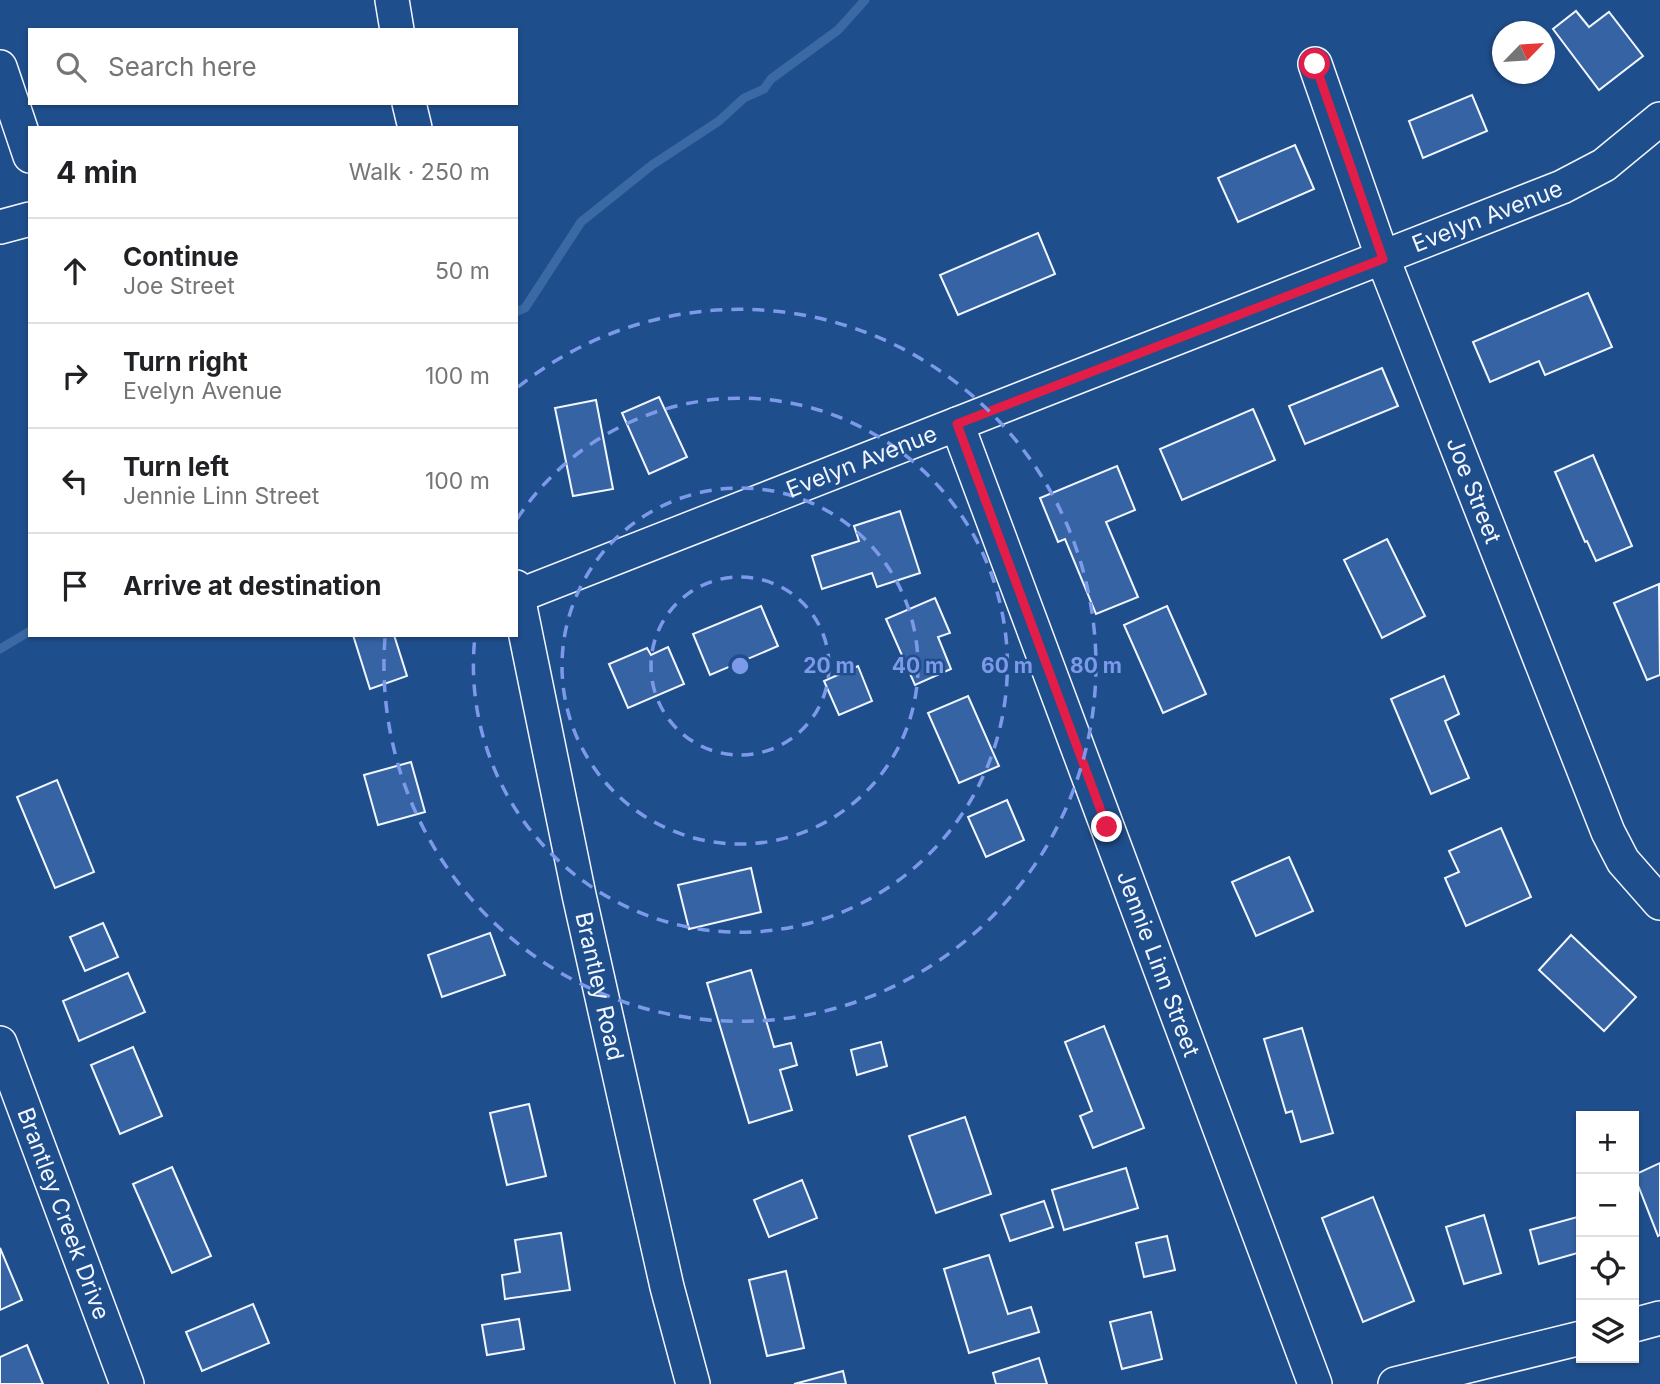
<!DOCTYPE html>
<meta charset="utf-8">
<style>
:root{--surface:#fff;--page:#f2f2f2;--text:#202124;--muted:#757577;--line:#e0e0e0}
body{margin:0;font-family:Inter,sans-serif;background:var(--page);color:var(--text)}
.controls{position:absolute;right:21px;bottom:21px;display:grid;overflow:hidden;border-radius:0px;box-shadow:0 2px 5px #0004}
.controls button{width:63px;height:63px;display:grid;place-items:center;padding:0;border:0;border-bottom:2px solid var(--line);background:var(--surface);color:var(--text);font:35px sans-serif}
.compass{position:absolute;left:1492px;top:21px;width:63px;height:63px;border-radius:50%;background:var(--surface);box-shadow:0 2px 5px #0004;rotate:65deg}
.stop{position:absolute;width:21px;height:21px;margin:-16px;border:5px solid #e11d48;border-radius:50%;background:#fff}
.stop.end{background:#e11d48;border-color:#fff;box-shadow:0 2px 7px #0008}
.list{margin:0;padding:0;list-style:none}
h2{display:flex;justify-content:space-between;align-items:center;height:91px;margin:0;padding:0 28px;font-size:30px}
h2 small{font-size:23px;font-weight:400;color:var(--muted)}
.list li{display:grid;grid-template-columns:46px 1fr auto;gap:21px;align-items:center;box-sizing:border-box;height:105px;padding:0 28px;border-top:2px solid var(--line)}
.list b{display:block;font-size:26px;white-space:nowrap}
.list p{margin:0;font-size:23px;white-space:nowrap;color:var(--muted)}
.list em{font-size:23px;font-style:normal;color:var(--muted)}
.icon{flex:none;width:38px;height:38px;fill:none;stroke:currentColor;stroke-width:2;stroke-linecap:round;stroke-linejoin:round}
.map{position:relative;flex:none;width:1660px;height:1384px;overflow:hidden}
.search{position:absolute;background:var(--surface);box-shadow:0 2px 5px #0004;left:28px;top:28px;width:490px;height:77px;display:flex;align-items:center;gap:18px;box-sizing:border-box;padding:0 24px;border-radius:0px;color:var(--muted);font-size:26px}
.panel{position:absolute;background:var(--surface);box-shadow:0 2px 5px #0004;left:28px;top:126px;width:490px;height:511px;border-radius:0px}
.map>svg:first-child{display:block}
</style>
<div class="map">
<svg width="1660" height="1384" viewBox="0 0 1660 1384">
<rect width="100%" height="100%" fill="#1f4e8c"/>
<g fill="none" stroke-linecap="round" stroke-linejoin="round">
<g stroke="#3b69a3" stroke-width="9">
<path d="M516 312 525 308 581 222 652 165 719 121 744 98 764 89 771 79 838 30 865 0"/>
<path d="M0 649 30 631"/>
</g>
</g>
<g fill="#3563a3" stroke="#f2f6ff" stroke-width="2">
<path d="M1576 11 1589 27 1609 12 1643 56 1599 90 1553 29Z"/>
<path d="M1472 95 1487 131 1423 158 1409 121Z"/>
<path d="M1295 145 1314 189 1238 222 1218 178Z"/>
<path d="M1038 233 1055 274 958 315 940 275Z"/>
<path d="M1588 293 1612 347 1545 375 1539 361 1490 382 1473 342Z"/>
<path d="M1382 368 1398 406 1305 444 1289 406Z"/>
<path d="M659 397 687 457 649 474 622 413Z"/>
<path d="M596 400 613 489 573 496 555 408Z"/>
<path d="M1253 409 1275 460 1182 500 1160 449Z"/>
<path d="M1593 455 1632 546 1596 561 1587 541 1585 542 1555 472Z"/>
<path d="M1117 466 1135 510 1106 522 1138 597 1096 614 1065 539 1058 542 1040 498Z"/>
<path d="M900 511 920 573 877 587 872 573 822 589 812 556 859 541 854 526Z"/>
<path d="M1387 539 1425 616 1382 638 1344 560Z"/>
<path d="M1659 584 1660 675 1647 680 1614 603Z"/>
<path d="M935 598 950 633 938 637 951 669 915 685 886 619Z"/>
<path d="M761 606 778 646 710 675 693 634Z"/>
<path d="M1167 606 1206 694 1163 713 1124 625Z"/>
<path d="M353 635H394L407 676 370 689Z"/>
<path d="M668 647 684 684 628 708 609 664 647 648 651 655Z"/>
<path d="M858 666 872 701 839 715 824 681Z"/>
<path d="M1444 676 1459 714 1445 721 1469 778 1431 794 1391 699Z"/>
<path d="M968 696 999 766 959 783 928 713Z"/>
<path d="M411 762 425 812 378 825 364 775Z"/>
<path d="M57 780 94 872 55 888 17 797Z"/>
<path d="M1007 800 1024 840 986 857 968 817Z"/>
<path d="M1501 828 1531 897 1466 926 1445 878 1459 872 1449 851Z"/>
<path d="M1289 857 1313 911 1256 936 1232 882Z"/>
<path d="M751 868 761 912 689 929 678 885Z"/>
<path d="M103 923 118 957 85 971 70 937Z"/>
<path d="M490 933 505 975 442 997 428 955Z"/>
<path d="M1571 935 1636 997 1604 1031 1539 970Z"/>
<path d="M751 970 774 1047 791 1043 797 1065 780 1070 792 1110 749 1123 707 983Z"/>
<path d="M128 973 145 1012 79 1041 63 1001Z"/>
<path d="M1104 1026 1144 1128 1093 1148 1080 1116 1092 1111 1065 1042Z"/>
<path d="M1302 1028 1333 1133 1301 1142 1292 1111 1286 1113 1264 1039Z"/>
<path d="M881 1042 887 1066 857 1075 851 1050Z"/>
<path d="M133 1047 162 1116 120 1134 91 1065Z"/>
<path d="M529 1104 546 1176 507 1185 490 1113Z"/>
<path d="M965 1117 991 1194 936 1213 909 1136Z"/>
<path d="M1660 1163V1235L1658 1236 1634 1175Z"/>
<path d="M172 1167 211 1256 172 1273 133 1184Z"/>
<path d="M1126 1168 1138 1208 1064 1230 1052 1190Z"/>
<path d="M802 1180 817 1218 769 1237 754 1200Z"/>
<path d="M1373 1197 1414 1301 1363 1322 1322 1218Z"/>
<path d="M1044 1201 1053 1227 1010 1241 1001 1215Z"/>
<path d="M1484 1215 1501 1273 1464 1284 1446 1227Z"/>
<path d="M1581 1216V1252L1539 1264 1530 1230Z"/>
<path d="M561 1233 570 1290 505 1299 502 1275 520 1272 515 1240Z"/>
<path d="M1167 1236 1175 1270 1144 1277 1136 1243Z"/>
<path d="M0 1248 22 1300 0 1310Z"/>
<path d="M989 1255 1008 1314 1031 1307 1039 1332 969 1353 944 1269Z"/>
<path d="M786 1271 804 1348 767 1356 749 1280Z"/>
<path d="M253 1304 269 1343 202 1371 186 1332Z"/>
<path d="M1151 1312 1162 1359 1122 1369 1110 1322Z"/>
<path d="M519 1319 524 1349 487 1355 482 1325Z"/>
<path d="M27 1345 43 1384H0V1357Z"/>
<path d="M1039 1358 1047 1384H996L993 1373Z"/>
<path d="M843 1371 846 1384H794Z"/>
</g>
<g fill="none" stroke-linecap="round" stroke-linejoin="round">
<g stroke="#f2f6ff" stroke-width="36">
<g id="minor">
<path d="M392 0 397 30"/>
<path id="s1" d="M1315 64 1383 259 1608 832 1623 861 1660 903"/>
<path d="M0 67 30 156"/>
<path d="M409 103 415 128"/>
<path d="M0 227 30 219"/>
<path id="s2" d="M957 424 1315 1384"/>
<path id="s3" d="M516 587 579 895 667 1287 693 1384"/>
<path id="s4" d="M518 596 1562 187 1604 165 1660 119"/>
<path id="s5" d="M0 1043 127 1384"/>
<path d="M1634 1325 1660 1318"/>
<path d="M1395 1384 1581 1338"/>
</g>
</g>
<use href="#minor" stroke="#1f4e8c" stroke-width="33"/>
</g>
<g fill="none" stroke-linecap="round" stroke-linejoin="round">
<path stroke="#e11d48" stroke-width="9" d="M1107 827 957 424 1383 259 1315 64"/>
</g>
<g fill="none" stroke="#7d9aea" stroke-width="3.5" stroke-dasharray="12 9">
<circle cx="740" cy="666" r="89"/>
<circle cx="740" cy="666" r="178"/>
<path d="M517 519A267 267 0 1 1 475 636"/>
<path d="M518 387A356 356 0 1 1 385 638"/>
</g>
<g text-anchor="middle" stroke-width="5" stroke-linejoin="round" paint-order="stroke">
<g font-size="23" fill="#f2f6ff" stroke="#1f4e8c">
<text dy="8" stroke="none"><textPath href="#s4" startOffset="1041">Evelyn Avenue</textPath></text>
<text dy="8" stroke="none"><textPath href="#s4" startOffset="369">Evelyn Avenue</textPath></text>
<text dy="8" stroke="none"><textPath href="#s1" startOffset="455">Joe Street</textPath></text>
<text dy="8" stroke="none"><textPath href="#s2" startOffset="576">Jennie Linn Street</textPath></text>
<text dy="8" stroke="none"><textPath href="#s3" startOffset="408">Brantley Road</textPath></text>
<text dy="8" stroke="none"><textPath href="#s5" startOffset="182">Brantley Creek Drive</textPath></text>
</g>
</g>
<circle cx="740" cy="666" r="10" fill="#7d9aea" stroke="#1f4e8c" stroke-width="3.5"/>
<g font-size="21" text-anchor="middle" font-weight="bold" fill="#7d9aea" stroke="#1f4e8c" stroke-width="5" stroke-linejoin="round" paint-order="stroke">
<text x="829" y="673">20 m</text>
<text x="918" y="673">40 m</text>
<text x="1007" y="673">60 m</text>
<text x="1096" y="673">80 m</text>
</g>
</svg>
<div class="controls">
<button>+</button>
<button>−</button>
<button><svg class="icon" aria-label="locate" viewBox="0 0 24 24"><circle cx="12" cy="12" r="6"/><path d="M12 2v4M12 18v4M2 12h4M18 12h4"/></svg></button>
<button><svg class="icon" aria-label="layers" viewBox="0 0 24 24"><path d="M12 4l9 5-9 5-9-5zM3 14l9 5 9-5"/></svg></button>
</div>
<svg class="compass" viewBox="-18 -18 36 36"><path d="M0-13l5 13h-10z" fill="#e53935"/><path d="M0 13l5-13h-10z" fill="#757577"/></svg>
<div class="stop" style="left:1315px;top:64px"></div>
<div class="stop end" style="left:1107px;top:827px"></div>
<div class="search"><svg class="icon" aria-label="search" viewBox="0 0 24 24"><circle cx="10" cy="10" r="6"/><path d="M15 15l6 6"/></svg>Search here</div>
<section class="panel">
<h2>4 min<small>Walk · 250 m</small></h2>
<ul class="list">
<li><svg class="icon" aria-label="ahead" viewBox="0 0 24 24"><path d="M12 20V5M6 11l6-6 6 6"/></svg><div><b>Continue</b><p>Joe Street</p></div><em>50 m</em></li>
<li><svg class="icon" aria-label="right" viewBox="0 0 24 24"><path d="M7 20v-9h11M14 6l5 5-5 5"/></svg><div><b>Turn right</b><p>Evelyn Avenue</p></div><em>100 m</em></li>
<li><svg class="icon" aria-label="left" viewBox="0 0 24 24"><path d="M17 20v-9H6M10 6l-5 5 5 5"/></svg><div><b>Turn left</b><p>Jennie Linn Street</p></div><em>100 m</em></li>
<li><svg class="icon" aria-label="arrive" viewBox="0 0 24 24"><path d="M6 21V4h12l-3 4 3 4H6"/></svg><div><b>Arrive at destination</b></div></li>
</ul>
</section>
</div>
